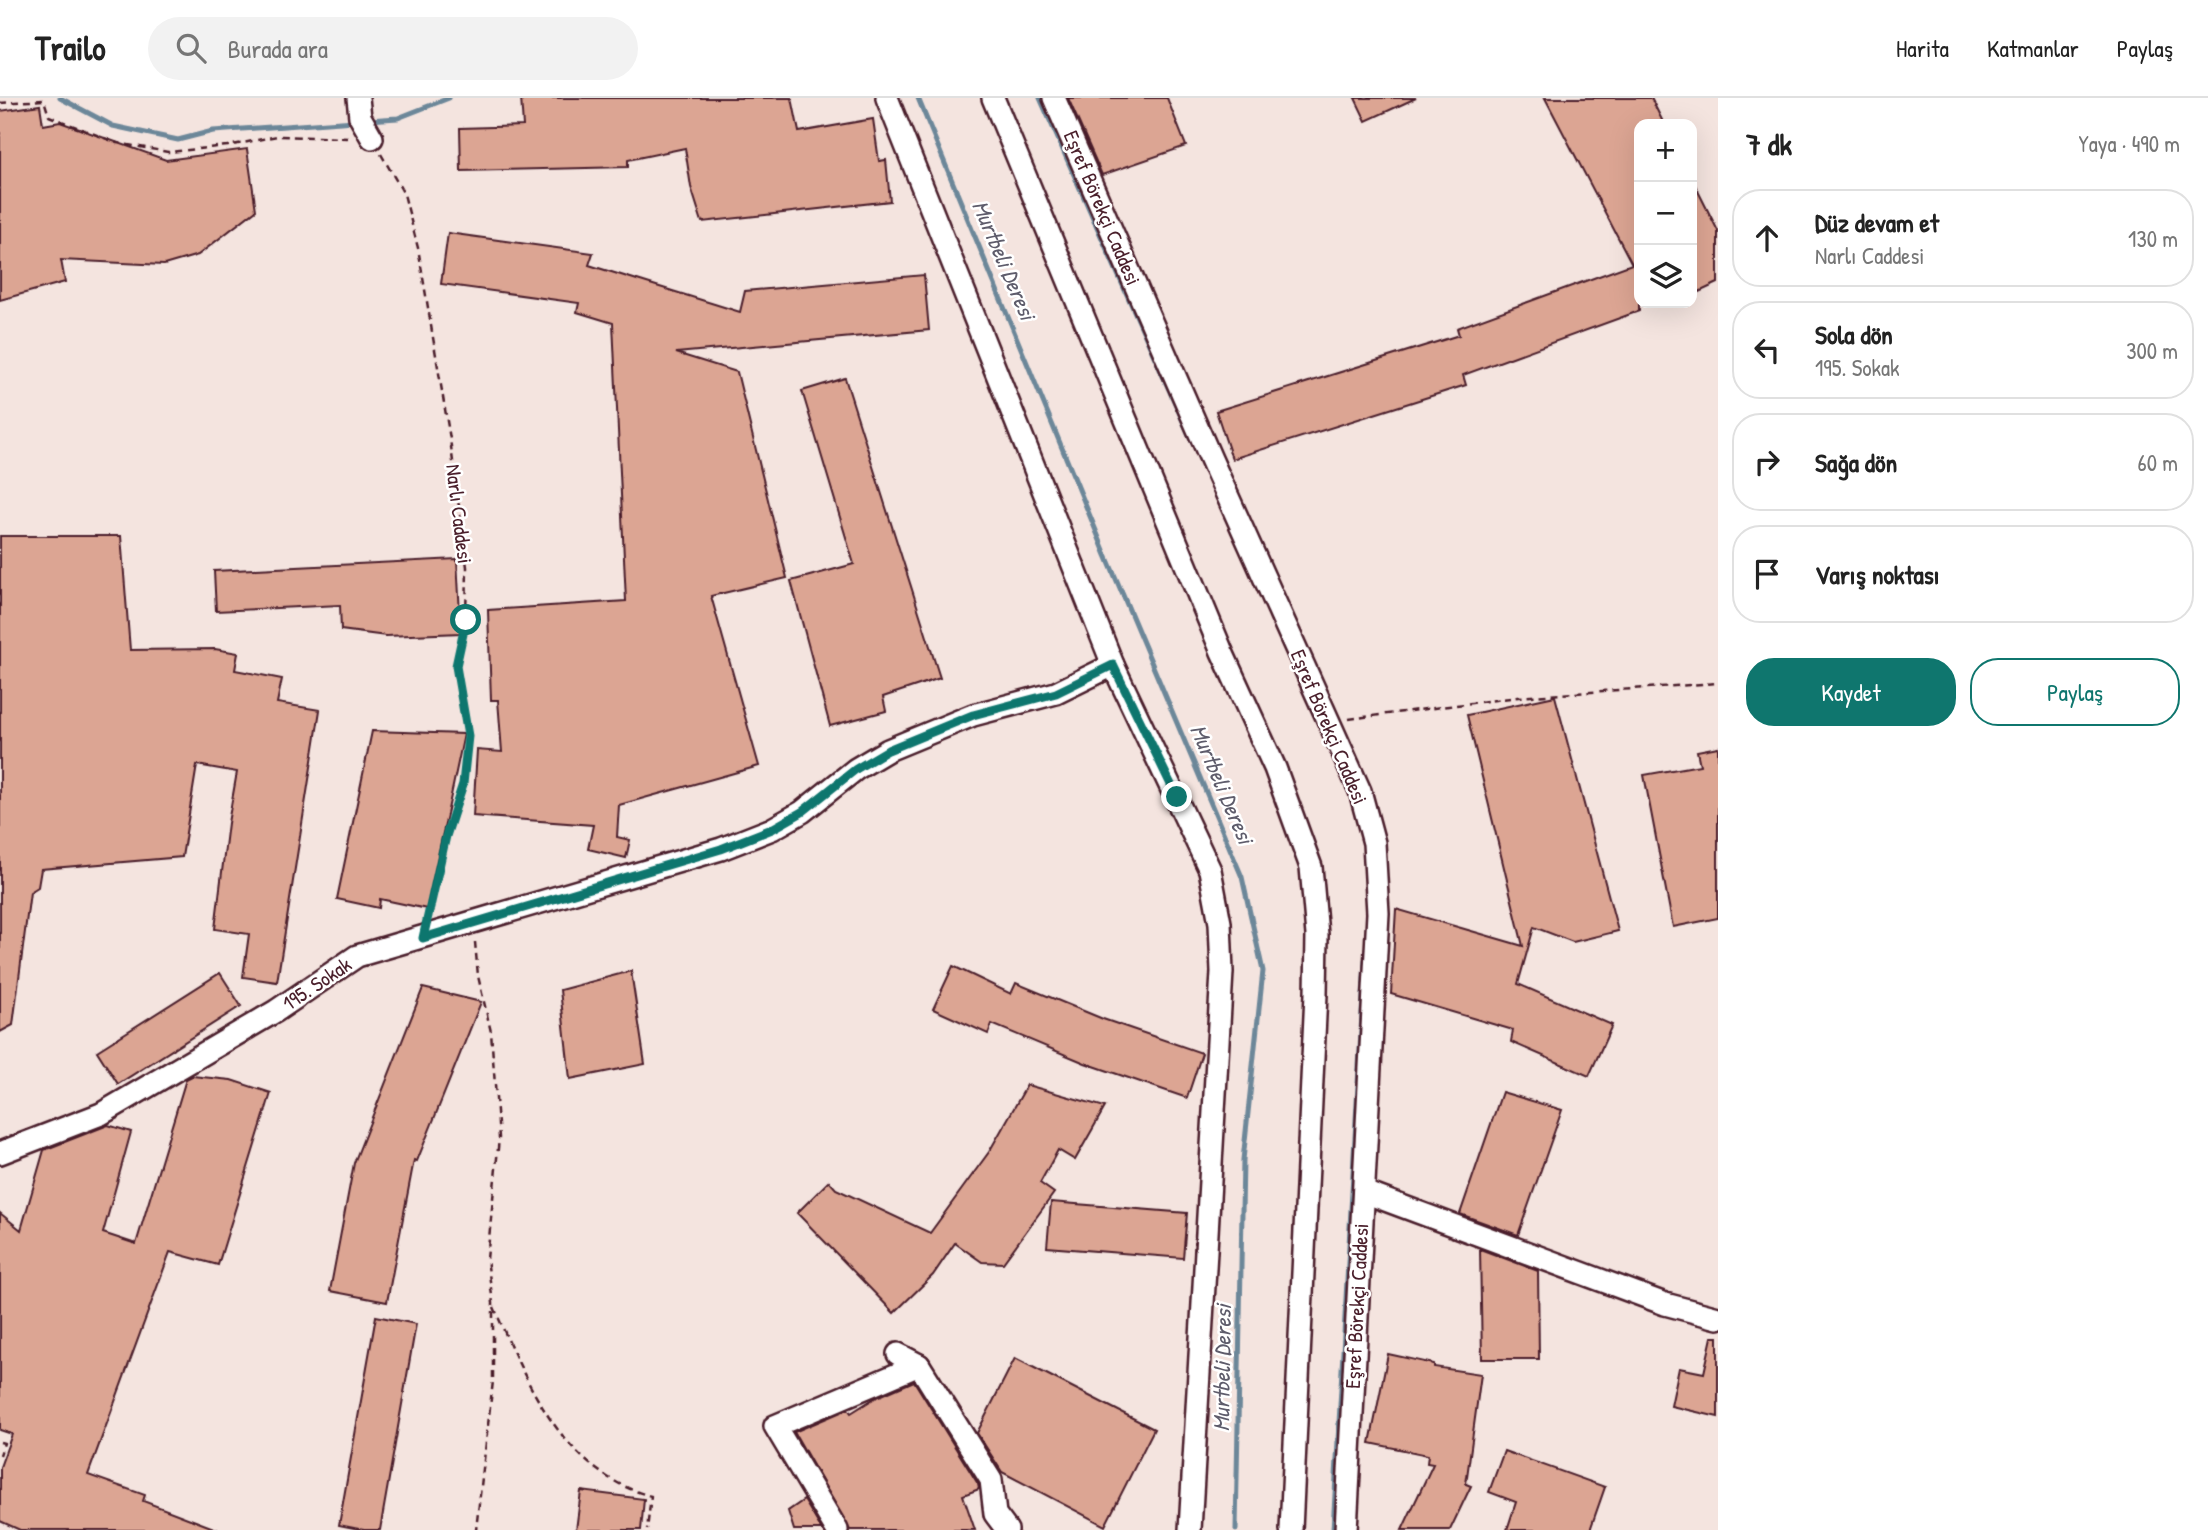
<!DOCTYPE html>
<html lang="tr">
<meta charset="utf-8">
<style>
:root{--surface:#fff;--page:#f2f2f2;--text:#222;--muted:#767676;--line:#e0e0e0;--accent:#0f766e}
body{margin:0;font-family:"Patrick Hand",sans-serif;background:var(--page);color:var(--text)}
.controls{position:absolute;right:21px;top:21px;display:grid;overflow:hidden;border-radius:14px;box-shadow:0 7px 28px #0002}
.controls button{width:63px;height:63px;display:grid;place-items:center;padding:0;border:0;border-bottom:2px solid var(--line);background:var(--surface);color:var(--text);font:35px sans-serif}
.stop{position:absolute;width:21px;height:21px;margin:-16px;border:5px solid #0f766e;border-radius:50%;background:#fff}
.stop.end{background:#0f766e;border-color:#fff;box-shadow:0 2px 7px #0008}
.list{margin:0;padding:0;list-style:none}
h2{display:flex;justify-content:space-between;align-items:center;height:91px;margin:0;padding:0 28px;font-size:30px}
h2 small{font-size:23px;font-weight:400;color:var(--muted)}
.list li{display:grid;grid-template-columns:46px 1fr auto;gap:21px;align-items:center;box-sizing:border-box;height:98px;margin:0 14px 14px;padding:0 14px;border:2px solid var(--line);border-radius:28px}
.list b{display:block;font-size:26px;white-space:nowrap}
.list p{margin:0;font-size:23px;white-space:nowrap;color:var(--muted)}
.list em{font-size:23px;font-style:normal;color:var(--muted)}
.actions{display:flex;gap:14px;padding:21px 28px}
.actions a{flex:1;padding:16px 0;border:2px solid var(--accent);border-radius:28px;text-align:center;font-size:24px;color:var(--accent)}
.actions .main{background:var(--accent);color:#fff}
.icon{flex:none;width:38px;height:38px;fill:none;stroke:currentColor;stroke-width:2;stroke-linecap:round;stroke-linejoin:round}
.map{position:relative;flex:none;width:1718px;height:1432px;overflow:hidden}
header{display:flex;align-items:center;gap:42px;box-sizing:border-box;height:98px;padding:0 35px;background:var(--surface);border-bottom:2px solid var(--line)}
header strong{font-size:33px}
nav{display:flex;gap:38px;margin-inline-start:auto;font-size:24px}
.search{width:490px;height:63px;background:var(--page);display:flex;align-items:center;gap:18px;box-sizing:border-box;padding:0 24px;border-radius:38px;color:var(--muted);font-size:26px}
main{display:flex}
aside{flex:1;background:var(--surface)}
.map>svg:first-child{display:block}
</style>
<header>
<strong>Trailo</strong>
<div class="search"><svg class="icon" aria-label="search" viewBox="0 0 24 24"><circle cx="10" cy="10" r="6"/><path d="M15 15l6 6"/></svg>Burada ara</div>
<nav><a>Harita</a><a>Katmanlar</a><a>Paylaş</a></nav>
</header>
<main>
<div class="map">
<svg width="1718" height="1432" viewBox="0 0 1718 1432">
<rect width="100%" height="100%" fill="#f4e4df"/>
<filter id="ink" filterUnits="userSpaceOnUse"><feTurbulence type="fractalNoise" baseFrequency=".0143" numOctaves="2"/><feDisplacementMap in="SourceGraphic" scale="14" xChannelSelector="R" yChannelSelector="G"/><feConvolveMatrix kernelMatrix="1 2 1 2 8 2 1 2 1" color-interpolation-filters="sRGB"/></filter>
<g filter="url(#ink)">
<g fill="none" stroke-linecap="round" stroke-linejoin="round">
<g stroke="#6c8799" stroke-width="5">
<path d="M60 0 113 28 178 42 213 33 355 23"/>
<path d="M918 0 1106 457 1242 779 1263 873 1243 1062 1236 1432"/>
<path d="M1040 0 1193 346"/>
<path d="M368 22 398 20 449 0"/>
<path d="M1333 1432 1365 862"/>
</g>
</g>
<g fill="#dca593" stroke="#4a1f2b" stroke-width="2">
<path d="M521 0H792L799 34 873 21 879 63 886 62 890 103 702 124 691 89 685 50 628 62V69L461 73 460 30 523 28Z"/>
<path d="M1068 0H1167L1186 48 1102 77Z"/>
<path d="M1355 0H1416L1366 23Z"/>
<path d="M1545 0H1651L1664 26H1639V213L1463 277 1466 287 1232 361 1216 313 1459 237 1457 230 1632 166Z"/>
<path d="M40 7 43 27 60 24 166 62 247 51 256 112 198 157 164 167 61 162 65 184 0 202V13Z"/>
<path d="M1692 81 1718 133V185L1699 194 1692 180Z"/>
<path d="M448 135 593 155 589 167 740 214 745 193 924 177 929 232 676 255 737 274 787 480 711 498 759 668 619 707 617 739 630 742 626 760 588 751 593 727 473 718 477 652 502 654 498 602H491L488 512 626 503 613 225 577 214 579 205 441 186Z"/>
<path d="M845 280 940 580 883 599 886 613 830 628 791 483 854 466 802 293Z"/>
<path d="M0 438H121L130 552 215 551 238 555 235 572 282 581 277 605 320 612 277 884 243 879 249 836 215 831 228 725 237 674 197 667 182 759 41 771 38 789 30 794 13 927 0 934Z"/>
<path d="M457 461 461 535 386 538 341 532 340 507 216 513 214 473Z"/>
<path d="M1555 598 1618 833 1573 844 1534 829 1518 886 1612 927 1589 978 1511 944 1513 932 1391 896 1396 811 1523 848 1467 617Z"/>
<path d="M372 633 464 636 427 811 380 801 379 810 337 801Z"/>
<path d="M1718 649V820L1673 829 1644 677 1700 667 1697 653Z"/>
<path d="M953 868 1011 896 1016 885 1103 921 1202 955 1187 1000 1085 965 992 926 988 936 933 911Z"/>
<path d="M631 873 645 966 570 981 560 892Z"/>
<path d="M220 875 241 908 118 986 97 953Z"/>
<path d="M423 890 481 904 417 1063 414 1062 387 1204 330 1193 354 1065Z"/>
<path d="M192 978 231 982 271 995 218 1167 170 1154 88 1377 145 1397 143 1403 219 1432H20L0 1423V1369L12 1336 0 1332V1115L21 1132 44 1052 108 1027 131 1034 103 1135 136 1146 186 981Z"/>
<path d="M1027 987 1105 1009 1075 1062 1058 1052 1040 1085 1054 1095 1003 1165 982 1164 955 1145 933 1177 894 1215 797 1115 829 1083 836 1091 930 1135 989 1054Z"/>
<path d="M1502 994 1562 1012 1518 1137 1460 1116Z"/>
<path d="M1051 1104 1187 1115 1183 1160 1047 1149Z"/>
<path d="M1480 1151 1538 1173 1539 1261H1482Z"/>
<path d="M376 1218 416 1226 380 1432H364L339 1427Z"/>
<path d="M1712 1239H1718V1319L1671 1308 1679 1270 1704 1275Z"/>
<path d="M1388 1256 1434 1266V1269L1481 1276 1466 1386 1471 1388 1450 1432H1402L1433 1366 1427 1365 1428 1357 1370 1345Z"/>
<path d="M1015 1260 1154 1331 1105 1428 1002 1374 977 1335Z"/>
<path d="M914 1283 978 1386 979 1391 963 1397 975 1432H850L794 1334 848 1311 851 1315 875 1300Z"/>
<path d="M1504 1353 1605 1389 1590 1432H1507L1516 1404 1489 1394Z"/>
<path d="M581 1393 644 1401 641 1432H576Z"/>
<path d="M804 1402 822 1432H794L788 1413Z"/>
</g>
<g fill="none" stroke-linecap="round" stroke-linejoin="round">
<g stroke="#4a1f2b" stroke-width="26">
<g id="minor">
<path d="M358 0 360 19 372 40"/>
<path d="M887 0 1113 567 1210 772 1220 825 1222 874 1190 1432"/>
<path d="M993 0 1222 554 1275 670 1311 769 1317 837 1316 896 1291 1432"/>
<path d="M1054 0 1211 361 1360 693 1374 745 1378 815 1346 1432"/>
<path d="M0 1055 101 1016 276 913 357 858 721 751 772 731 802 714 856 671 888 652 973 617 1056 595 1113 567"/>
<path d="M1364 1094 1665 1206 1718 1220"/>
<path d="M898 1256 919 1267 991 1382 995 1416 1007 1432"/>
<path d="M837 1432 775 1328 919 1267"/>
</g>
</g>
<g stroke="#4a1f2b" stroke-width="2.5" stroke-dasharray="7 5" stroke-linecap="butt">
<path d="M0 5 44 2 49 18 117 45 168 54 228 48 277 38 349 40"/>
<path d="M381 56 404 96 418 150 450 341 467 469 466 522 456 568 468 638 463 686 446 738 428 818"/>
<path d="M1349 621 1518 599 1718 585"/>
<path d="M475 844 478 878 491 934 499 1040 487 1161 493 1205V1283L476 1432"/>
<path d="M494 1209C526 1285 564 1375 651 1398L647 1432"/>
<path d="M0 1344 4 1345 0 1357"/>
</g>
<use href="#minor" stroke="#fff" stroke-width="21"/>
</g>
</g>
<g fill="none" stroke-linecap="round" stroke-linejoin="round" filter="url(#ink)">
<path stroke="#0f766e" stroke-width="9" d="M466 522 456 568 468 638 463 686 446 738 423 840 721 751 772 731 802 714 856 671 888 652 973 617 1056 595 1113 567 1177 699"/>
</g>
<g text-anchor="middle" stroke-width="5" stroke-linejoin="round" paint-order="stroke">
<g font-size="21" fill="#4a1f2b" stroke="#fff">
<text transform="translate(1102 110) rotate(67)" y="7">Eşref Börekçi Caddesi</text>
<text transform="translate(459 416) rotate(83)" y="7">Narlı Caddesi</text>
<text transform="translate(1329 629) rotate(67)" y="7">Eşref Börekçi Caddesi</text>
<text transform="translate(317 886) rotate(-34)" y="7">195. Sokak</text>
<text transform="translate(1357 1208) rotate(-87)" y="7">Eşref Börekçi Caddesi</text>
</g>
<g font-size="23" font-style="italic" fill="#5e5c6b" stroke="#fff">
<text transform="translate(1004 162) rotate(67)" y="8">Murtbeli Deresi</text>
<text transform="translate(1222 686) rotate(67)" y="8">Murtbeli Deresi</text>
<text transform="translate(1222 1270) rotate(-89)" y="8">Murtbeli Deresi</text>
</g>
</g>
</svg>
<div class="controls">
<button>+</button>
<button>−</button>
<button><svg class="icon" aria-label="layers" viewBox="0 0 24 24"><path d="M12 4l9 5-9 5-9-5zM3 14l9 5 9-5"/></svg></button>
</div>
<div class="stop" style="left:466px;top:522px"></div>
<div class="stop end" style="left:1177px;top:699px"></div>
</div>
<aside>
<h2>7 dk<small>Yaya · 490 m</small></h2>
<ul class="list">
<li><svg class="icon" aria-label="ahead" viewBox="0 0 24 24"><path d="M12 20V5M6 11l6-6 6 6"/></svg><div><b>Düz devam et</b><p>Narlı Caddesi</p></div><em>130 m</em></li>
<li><svg class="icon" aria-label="left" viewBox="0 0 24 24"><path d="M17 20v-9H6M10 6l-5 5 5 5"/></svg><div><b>Sola dön</b><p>195. Sokak</p></div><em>300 m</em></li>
<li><svg class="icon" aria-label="right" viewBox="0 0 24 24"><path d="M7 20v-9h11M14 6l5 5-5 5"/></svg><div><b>Sağa dön</b></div><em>60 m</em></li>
<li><svg class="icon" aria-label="arrive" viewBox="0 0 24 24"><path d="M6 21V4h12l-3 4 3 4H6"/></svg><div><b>Varış noktası</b></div></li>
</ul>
<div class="actions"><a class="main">Kaydet</a><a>Paylaş</a></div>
</aside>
</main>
